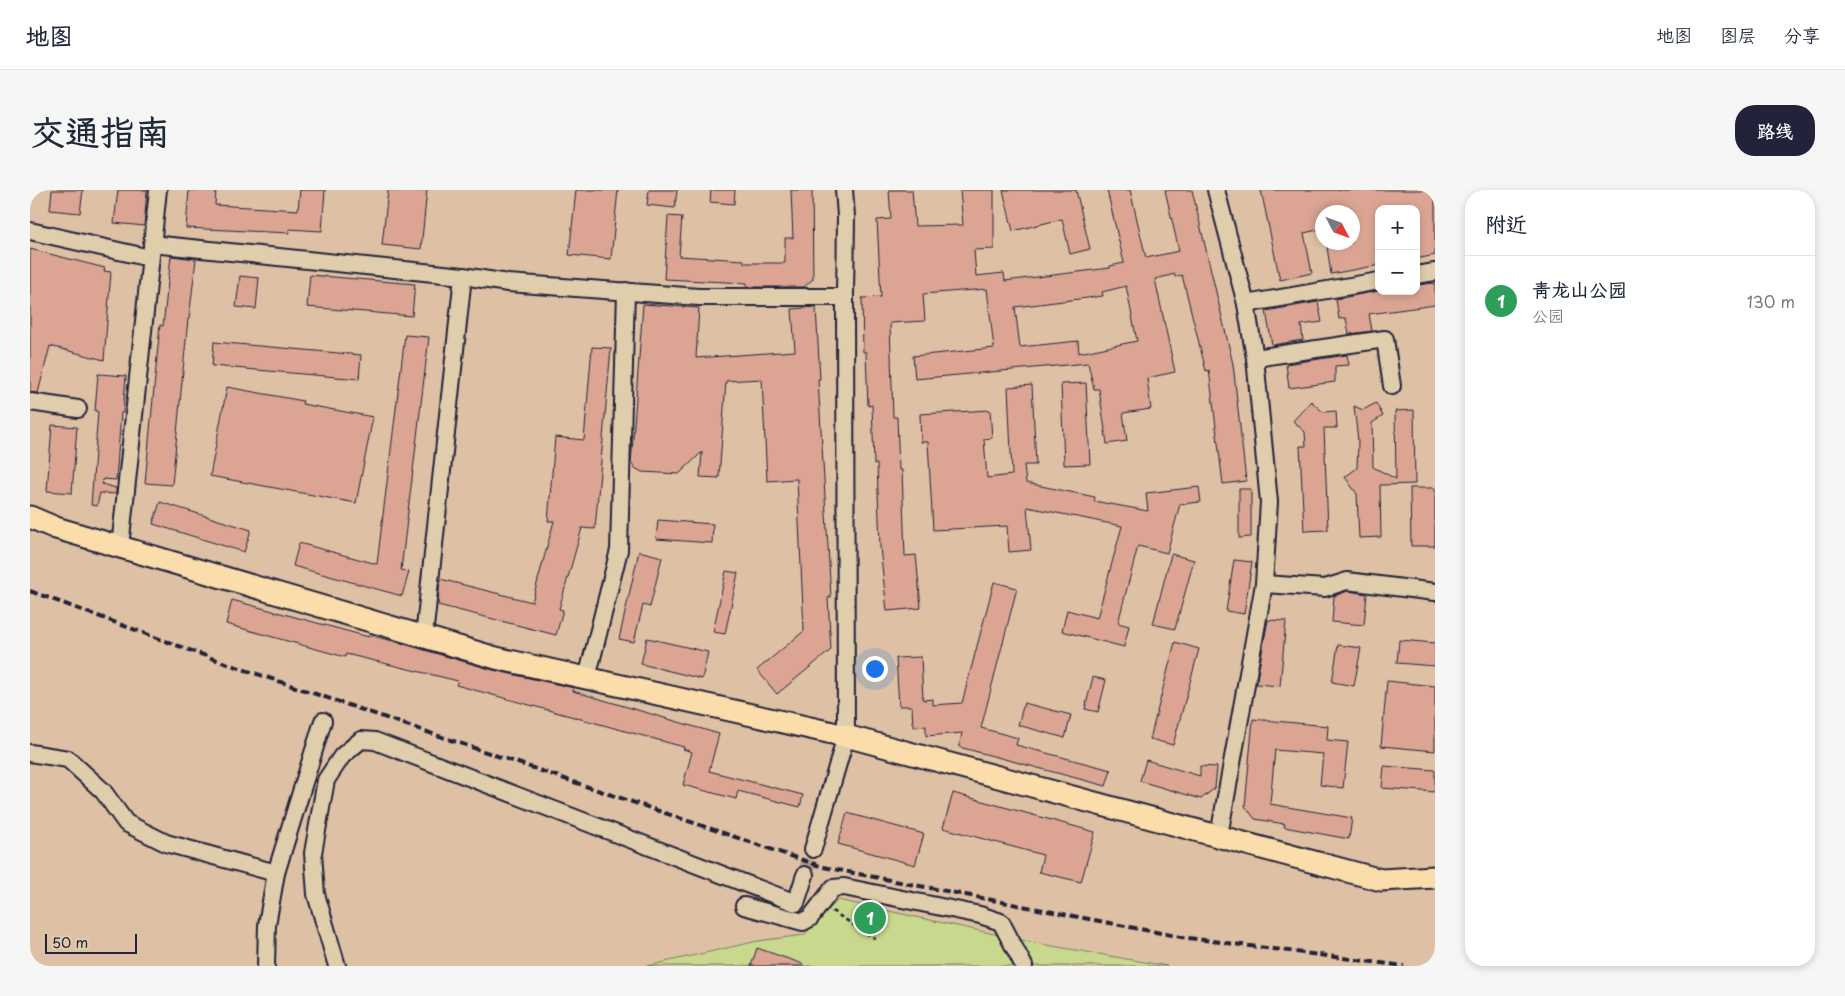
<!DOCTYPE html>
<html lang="zh">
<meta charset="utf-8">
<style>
:root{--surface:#fff;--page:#f6f6f7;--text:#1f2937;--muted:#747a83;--line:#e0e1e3;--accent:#22223b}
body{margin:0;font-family:"Playpen Sans","LXGW WenKai TC",sans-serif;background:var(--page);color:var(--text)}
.controls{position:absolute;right:15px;top:15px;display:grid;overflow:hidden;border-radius:10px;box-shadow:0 2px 8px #0003}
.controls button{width:45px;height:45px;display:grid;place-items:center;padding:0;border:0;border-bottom:1px solid var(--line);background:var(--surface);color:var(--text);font:25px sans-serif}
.compass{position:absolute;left:1285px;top:15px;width:45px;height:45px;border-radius:50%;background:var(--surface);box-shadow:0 2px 8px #0003;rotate:131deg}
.scale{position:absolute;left:15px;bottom:12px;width:92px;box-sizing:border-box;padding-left:5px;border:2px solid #22223b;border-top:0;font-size:14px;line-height:18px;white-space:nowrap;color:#22223b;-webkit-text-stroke:4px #dfcdab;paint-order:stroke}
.you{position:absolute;left:844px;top:478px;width:18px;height:18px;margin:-12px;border:4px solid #fff;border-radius:50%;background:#1a73e8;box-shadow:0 0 0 8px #1a73e833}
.badge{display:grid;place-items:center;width:32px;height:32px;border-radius:50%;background:var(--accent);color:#fff;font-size:16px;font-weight:700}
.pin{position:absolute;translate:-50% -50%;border:2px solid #fff;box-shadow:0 1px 5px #0006}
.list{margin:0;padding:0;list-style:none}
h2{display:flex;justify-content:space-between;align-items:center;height:65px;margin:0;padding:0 20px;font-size:21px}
h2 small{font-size:16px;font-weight:400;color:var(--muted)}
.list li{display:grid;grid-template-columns:32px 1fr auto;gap:15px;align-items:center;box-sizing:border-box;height:90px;padding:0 20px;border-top:1px solid var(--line)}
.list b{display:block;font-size:19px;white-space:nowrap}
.list p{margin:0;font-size:16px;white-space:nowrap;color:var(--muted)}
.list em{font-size:16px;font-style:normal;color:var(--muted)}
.map{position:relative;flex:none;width:1405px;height:776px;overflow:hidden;border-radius:20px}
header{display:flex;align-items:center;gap:30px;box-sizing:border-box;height:70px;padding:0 25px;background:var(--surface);border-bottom:1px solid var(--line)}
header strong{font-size:24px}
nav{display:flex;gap:28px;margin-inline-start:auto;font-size:18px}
.intro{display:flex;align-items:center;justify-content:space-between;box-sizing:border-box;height:120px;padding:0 30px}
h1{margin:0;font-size:35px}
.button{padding:12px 22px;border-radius:20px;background:var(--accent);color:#fff;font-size:18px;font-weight:700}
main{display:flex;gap:30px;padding:0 30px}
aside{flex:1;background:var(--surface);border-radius:20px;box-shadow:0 2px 8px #0003}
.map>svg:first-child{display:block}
</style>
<header>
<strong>地图</strong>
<nav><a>地图</a><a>图层</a><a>分享</a></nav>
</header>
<div class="intro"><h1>交通指南</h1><a class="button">路线</a></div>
<main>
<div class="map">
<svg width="1405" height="776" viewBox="0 0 1405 776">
<rect width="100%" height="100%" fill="#dec1a4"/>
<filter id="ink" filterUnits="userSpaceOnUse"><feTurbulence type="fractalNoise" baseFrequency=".02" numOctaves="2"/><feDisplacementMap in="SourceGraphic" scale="10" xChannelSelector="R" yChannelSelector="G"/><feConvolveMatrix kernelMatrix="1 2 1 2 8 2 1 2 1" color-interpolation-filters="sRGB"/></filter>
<g filter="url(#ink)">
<path fill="#c8d98e" stroke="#757e64" d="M808 710 1005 753 1137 776H617L728 751 774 745Z"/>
<g fill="#dca593" stroke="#22223b" fill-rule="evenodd">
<path d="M22 0H53L50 23 20 20Z"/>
<path d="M88 0H117L114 36 84 33Z"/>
<path d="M159 0H186L185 15 268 20 270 0H295L292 41 259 39V43L156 38Z"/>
<path d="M358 0H397L391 59 352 55Z"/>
<path d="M546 0H588L581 69 539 65Z"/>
<path d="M619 0H647L645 18 617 15Z"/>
<path d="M681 0H705L704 14 680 12Z"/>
<path d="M761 0H782L783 89 774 97H717V93L634 89 638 26 652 27 649 66 714 70V73H755V48H763Z"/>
<path d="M859 0H882L885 36 933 35 930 0H964V59L944 60 946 86 974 83 975 91 1080 78V76L1094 73 1077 0H1100L1116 68 1149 61 1135 0H1162L1203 174 1216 291 1193 294 1179 180 1176 181 1152 85 1145 87V84L1125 89 1145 182 1117 188 1121 219 1093 223 1097 251 1077 254 1069 199H1064L1058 173 885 189 883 166 964 158 957 99 893 104 895 131 860 133 863 227H867L869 280H872L875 366 886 365 891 418 857 421 850 358 847 274H844L842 215 838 216 836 162H833L832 108 851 107 847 30 861 29ZM1096 96 1107 151 1049 163 1048 151 990 157 985 117 1073 106 1072 102Z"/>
<path d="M973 0H1046L1060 59 1040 64 1032 29 983 41Z"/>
<path d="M1231 0H1405V65L1386 69V19H1349V75L1301 84 1297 57 1322 53V22H1292V39L1274 43 1282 83 1250 90Z"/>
<path d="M0 59 75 78 74 81 81 82 74 170 20 156 8 203 0 202Z"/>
<path d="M141 66 166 69 159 129H158L142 295 115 293 130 135 133 136Z"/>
<path d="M280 85 385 94 382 126 277 117Z"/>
<path d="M210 86 229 88 226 119 206 117Z"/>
<path d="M1405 93V115L1339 124 1342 141 1319 144 1316 128 1309 129 1306 109 1348 101H1386V95Z"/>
<path d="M1288 112 1292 132 1271 135 1273 150 1242 155 1236 121Z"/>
<path d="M613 114 669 118 666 168 765 161 762 119 786 117 790 189H788L801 407 798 408 801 460 747 504 727 480 774 441 767 289 737 291 732 189 696 191 689 288 670 287 672 262 649 284 612 282 605 278 601 272 602 262Z"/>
<path d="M375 145 399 147 371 380 379 382 372 406 263 376 269 353 347 374Z"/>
<path d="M184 152 331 165 329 189 182 176Z"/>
<path d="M562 157 581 158 565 339 552 338 529 419 533 420 526 445 408 415 410 389 502 412 524 331H518L525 247 554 250Z"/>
<path d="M1317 165 1319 175 1305 176V192L1259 198 1256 174Z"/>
<path d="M68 184 96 186 93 223H91L86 290 73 289 72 294 86 298V304L70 303 67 316 61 315 68 222 65 221Z"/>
<path d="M1056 193 1060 274 1034 275 1031 194Z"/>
<path d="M1002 195 1006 275H994L996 293 1065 307 1064 311 1118 321 1116 303 1169 297 1171 312 1150 314 1137 363 1108 356 1088 433 1099 436 1094 457 1032 441 1037 420 1067 428 1092 336 997 317 1001 360 979 362 977 336 903 340 898 252H891L890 224 960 220 962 248 954 249 957 288 982 285 978 197Z"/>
<path d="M197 197 273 211 272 214 343 227 326 313 180 286Z"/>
<path d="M1281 211 1293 222 1306 221 1307 238H1294L1298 340 1274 341 1270 256H1276L1275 242 1263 231Z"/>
<path d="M1346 213 1353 226 1342 233 1343 277 1366 289 1365 221 1384 220 1385 294 1350 295 1351 347 1329 348 1327 304 1315 287 1327 278 1328 251 1324 216 1333 220Z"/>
<path d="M22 235 47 237 42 303 17 301Z"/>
<path d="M1380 298H1405V356H1381Z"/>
<path d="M1209 299H1221V347L1209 348Z"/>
<path d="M130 312 221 340 214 362 123 334Z"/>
<path d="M628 330 683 334 682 353 626 349Z"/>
<path d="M609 361 632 367 620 417 613 415 604 452 589 449Z"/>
<path d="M1141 364 1164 370 1145 439 1123 434Z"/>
<path d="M1204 370 1222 372 1214 424 1196 421Z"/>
<path d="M696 381 708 383 695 444 683 442Z"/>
<path d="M964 392 987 398 951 538 988 548 986 555 1081 580 1076 596 929 557 932 543 896 546V536L883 537 882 516H869L866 468 891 467 893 510 903 509V515L932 513Z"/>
<path d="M1318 401 1337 404 1334 435 1302 432 1304 406Z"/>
<path d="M202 410 339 447V445L367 452 463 480 544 498 543 501 689 544 679 581 773 605 770 617 708 601 706 609 653 595 662 562 653 559 654 557 426 495 428 491 316 464 315 467 196 434Z"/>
<path d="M1238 430 1256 431 1250 496 1226 494Z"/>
<path d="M617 448 678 462 672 489 611 474Z"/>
<path d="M1369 450 1405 453V476L1367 473Z"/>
<path d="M1145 452 1169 459 1143 555 1120 549Z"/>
<path d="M1308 455 1331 458 1324 496 1302 492Z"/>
<path d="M1063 487 1076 490 1068 522 1055 519Z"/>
<path d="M1357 491 1405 496V561L1351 556Z"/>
<path d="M994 513 1041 525 1035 548 988 535Z"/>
<path d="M1223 529 1298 536 1297 550 1318 552 1313 598 1290 595 1293 564 1245 560 1240 614 1322 628 1319 649 1254 637 1255 634 1225 629 1215 616Z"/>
<path d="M1116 570 1170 586V576L1187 577 1185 598 1171 609 1110 591Z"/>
<path d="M1354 576 1405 580V602L1352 598Z"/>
<path d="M923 603 1065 642 1051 692 1009 682 1013 665 913 638Z"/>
<path d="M817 623 894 644 885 675 808 654Z"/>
<path d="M727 758 773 774V776H721Z"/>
</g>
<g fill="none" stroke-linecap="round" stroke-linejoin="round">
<path stroke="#b8a18f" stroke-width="16" stroke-dasharray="16 8" stroke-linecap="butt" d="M775 685 783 659"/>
<g stroke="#22223b" stroke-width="20">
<g id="minor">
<path d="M1186 0 1216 114 1225 168 1239 312 1234 394 1189 646"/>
<path d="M0 41 120 68"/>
<path d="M122 54 433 86 478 93 669 107H815"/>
<path d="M1386 85 1405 82"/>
<path d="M1216 114 1349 91"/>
<path d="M1225 168 1355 149 1362 196"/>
<path d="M0 212 48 219"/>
<path d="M90 357 128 0"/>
<path d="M1234 394 1295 398 1317 391 1405 402"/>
<path d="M394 447 433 86"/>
<path d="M557 488 589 360 596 101"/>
<path d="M0 563 38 569 73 601 96 633 136 653 246 683"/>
<path d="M783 659 816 546 815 107 816 26 814 0"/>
<path d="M714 716 773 732 780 728 803 698 814 697 950 725 971 732 994 776"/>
<path d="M236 776 237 735 246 683 293 531"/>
<path d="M307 776 286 704 283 663 296 590 312 566 331 550 345 551 766 713 775 685"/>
</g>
</g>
<g stroke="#22223b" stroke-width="25">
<path id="major" d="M0 327 26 338 466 468 816 546 1351 690 1405 687"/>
</g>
<path stroke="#22223b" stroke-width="2.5" stroke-dasharray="4 4" stroke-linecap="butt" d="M802 721 847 750"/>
<use href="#minor" stroke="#dfcdab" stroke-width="16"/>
<use href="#major" stroke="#fbddab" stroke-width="21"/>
<path stroke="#22223b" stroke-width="4" stroke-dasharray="8 4" stroke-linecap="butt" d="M0 401 192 472 793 677 1151 747 1374 776"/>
</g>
</g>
</svg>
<div class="controls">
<button>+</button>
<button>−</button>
</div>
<svg class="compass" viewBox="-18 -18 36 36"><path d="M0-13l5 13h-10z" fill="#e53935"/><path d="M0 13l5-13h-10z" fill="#747a83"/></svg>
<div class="scale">50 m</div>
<div class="you"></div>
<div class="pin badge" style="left:840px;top:728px;background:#2e9e5b">1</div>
</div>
<aside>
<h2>附近<small></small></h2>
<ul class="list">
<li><span class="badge" style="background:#2e9e5b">1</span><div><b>青龙山公园</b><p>公园</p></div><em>130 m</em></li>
</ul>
</aside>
</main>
